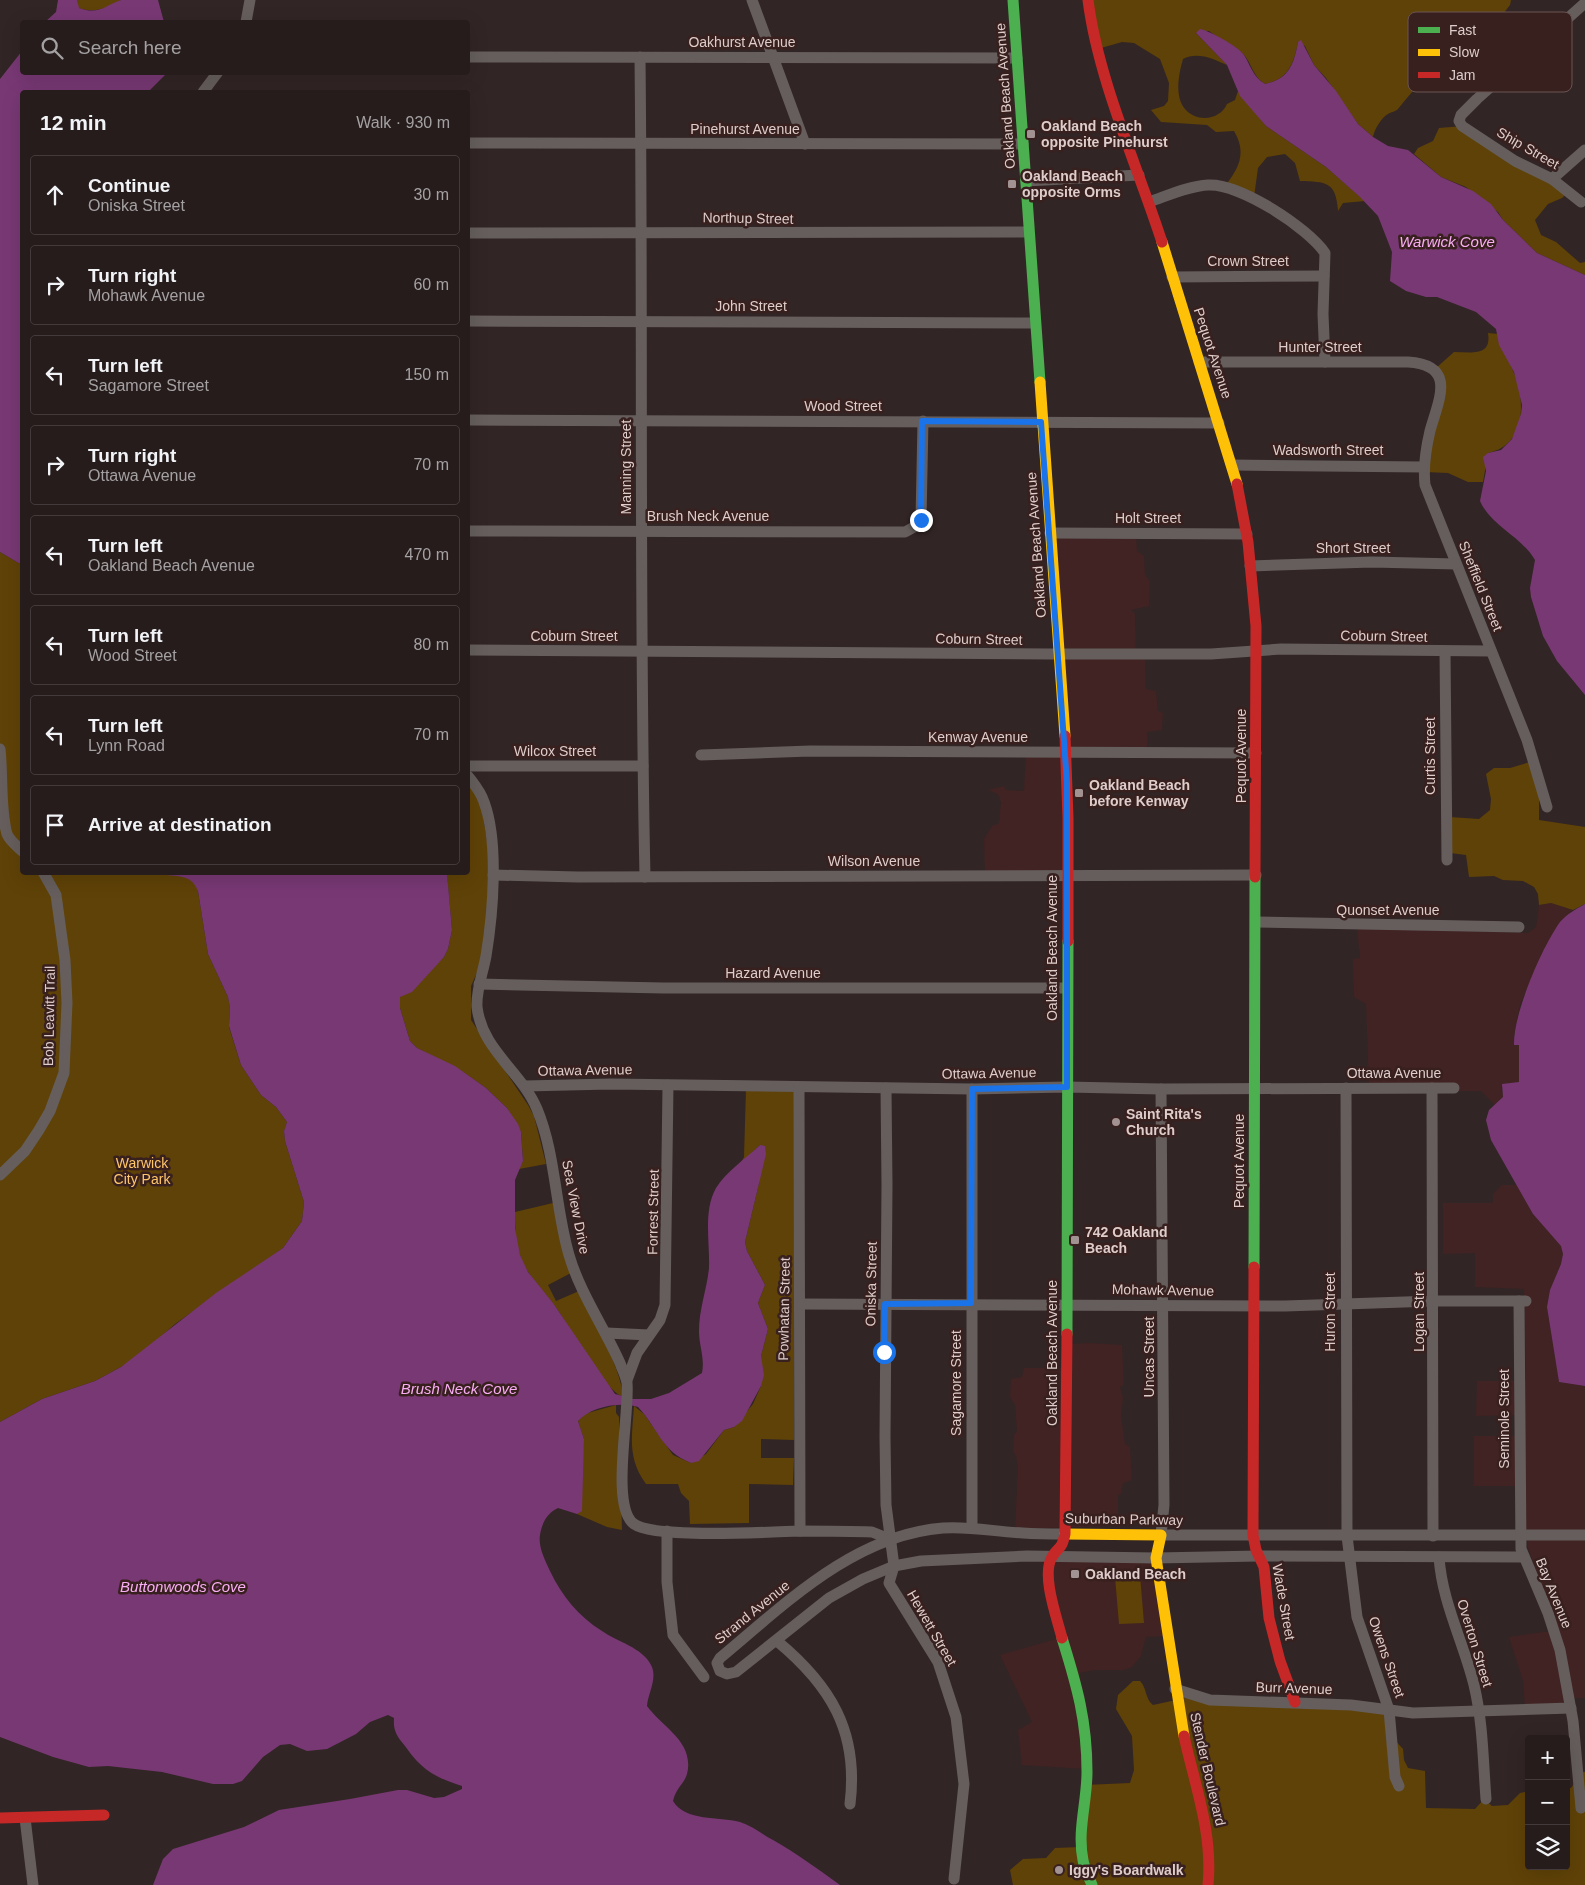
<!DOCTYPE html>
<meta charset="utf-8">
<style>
:root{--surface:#261c1c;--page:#2e2525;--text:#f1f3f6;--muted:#a4a1a3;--line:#423a3b}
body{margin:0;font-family:Helvetica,sans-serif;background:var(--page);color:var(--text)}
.controls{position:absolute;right:15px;bottom:15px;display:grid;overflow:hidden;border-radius:5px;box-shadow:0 5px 20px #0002}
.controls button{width:45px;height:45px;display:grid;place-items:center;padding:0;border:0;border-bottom:1px solid var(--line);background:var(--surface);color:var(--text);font:25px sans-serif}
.stop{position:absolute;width:15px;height:15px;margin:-11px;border:4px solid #1a73e8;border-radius:50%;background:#fff}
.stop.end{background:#1a73e8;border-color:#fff;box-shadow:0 1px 5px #0008}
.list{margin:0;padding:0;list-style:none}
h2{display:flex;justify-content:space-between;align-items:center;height:65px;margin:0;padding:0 20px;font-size:21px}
h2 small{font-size:16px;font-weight:400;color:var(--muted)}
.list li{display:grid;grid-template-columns:32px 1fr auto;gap:15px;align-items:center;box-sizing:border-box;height:80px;margin:0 10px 10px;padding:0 10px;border:1px solid var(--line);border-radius:5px}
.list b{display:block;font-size:19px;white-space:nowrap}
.list p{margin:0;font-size:16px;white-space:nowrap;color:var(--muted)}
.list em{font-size:16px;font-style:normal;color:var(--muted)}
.icon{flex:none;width:28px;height:28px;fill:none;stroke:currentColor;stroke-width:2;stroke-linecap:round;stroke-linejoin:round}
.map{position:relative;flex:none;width:1585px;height:1885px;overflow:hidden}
.search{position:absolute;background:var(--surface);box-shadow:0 5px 20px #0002;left:20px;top:20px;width:450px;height:55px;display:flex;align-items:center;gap:12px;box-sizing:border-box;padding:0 18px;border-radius:5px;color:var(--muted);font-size:19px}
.panel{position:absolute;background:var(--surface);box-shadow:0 5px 20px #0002;left:20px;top:90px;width:450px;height:785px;border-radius:5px}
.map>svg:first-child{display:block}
</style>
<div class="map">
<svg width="1585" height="1885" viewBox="0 0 1585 1885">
<rect width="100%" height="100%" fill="#322525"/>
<g fill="#402322">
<path d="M1136 533 1137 551 1144 556 1145 575 1150 581 1149 606 1131 610 1135 614 1136 652 1145 654 1146 689 1156 691 1158 711 1163 713 1162 730 1147 732V752L1068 751 1067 875H985L984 839 992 826 999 823 1001 802 998 794 988 790 1004 786 1006 790 1024 791 1026 752 1065 750 1051 534Z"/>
<path d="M1551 903 1573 910 1561 921 1543 953 1520 1005 1514 1036V1045H1519V1082L1501 1087 1503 1097 1495 1105 1481 1091H1369L1366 1004 1354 997 1353 959 1360 958 1356 919 1440 929 1528 933 1536 927 1539 905Z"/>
<path d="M1502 1185H1517L1533 1214 1561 1245 1563 1254 1561 1264 1550 1290 1547 1307 1559 1382 1585 1386V1698H1574L1557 1705 1525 1707 1523 1681 1509 1637 1558 1630 1528 1548 1524 1521 1525 1486H1474V1436H1524L1525 1415 1476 1416 1477 1381H1526L1524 1289 1475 1287V1253L1443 1254V1203H1493V1194Z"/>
<path d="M1089 1343 1122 1345 1124 1385 1120 1387 1123 1397 1121 1416 1125 1444 1130 1447 1132 1480 1123 1483 1121 1494 1118 1495V1520L1113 1526 1015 1529 1018 1468 1016 1456 1013 1452 1014 1435 1017 1431 1015 1405 1010 1397 1011 1379 1022 1377 1024 1368H1067L1069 1344Z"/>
<path d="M1047 1559 1156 1560 1166 1636 1146 1637 1141 1656 1132 1667 1124 1670H1094L1080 1673 1085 1769 1022 1765 1018 1730 1032 1722 1000 1655 1063 1637Z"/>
</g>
<g fill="#5f4207">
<path d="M77 0H121C108 9 94 13 78 8Z"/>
<path d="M1089 0H1511L1510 5 1499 19C1476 18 1464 18 1455 42L1440 48 1438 55 1437 76C1419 80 1409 96 1398 109 1395 112 1391 112 1388 114 1381 118 1374 130 1373 137L1358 124 1326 78 1314 65 1305 46 1298 42C1294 64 1288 79 1265 84 1252 76 1252 62 1242 53 1233 44 1219 39 1209 31L1196 33 1227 65C1214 59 1197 51 1183 59 1179 73 1174 96 1185 109 1197 123 1220 120 1227 104L1235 100 1238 91 1266 126 1326 167 1365 201 1343 203 1338 211C1336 181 1326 182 1300 181L1295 163 1285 154 1267 157 1258 168 1254 197 1225 186C1239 168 1247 153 1234 131L1216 132 1207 125 1161 122 1151 110 1164 106 1168 101 1169 83 1160 59 1134 43 1122 42 1101 48Z"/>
<path d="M1463 126 1569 191 1562 198 1548 204 1535 220 1541 235 1556 242 1580 263 1585 262V275L1537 253 1503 220 1498 212 1466 187 1441 177 1414 154 1418 148 1433 141 1439 128Z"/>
<path d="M1488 333 1498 334C1500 349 1509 359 1514 373 1526 403 1526 445 1488 453L1483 482H1468L1448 473 1425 472 1440 403 1436 368 1454 352C1471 352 1492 357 1488 333Z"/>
<path d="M0 552 22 565V872L153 873 187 877 195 882 198 891 208 954 228 997 230 1008 229 1027 241 1065 261 1095 276 1107 287 1122 284 1131 285 1141 304 1202 302 1221 283 1248 175 1324 139 1356 121 1367 95 1381 42 1399 0 1422Z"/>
<path d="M1533 761 1539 772V820L1585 827V904L1573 910 1551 903 1539 905 1538 894 1534 887 1523 881 1503 880 1494 876 1469 877 1466 855 1450 853V817L1479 819 1490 810 1491 799 1486 774 1494 768H1510Z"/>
<path d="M468 774 478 788 493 875 480 966 471 986V1020L528 1105 534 1116 546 1164 519 1169 523 1161 521 1132 507 1108 486 1088 463 1072 417 1048 410 1041 400 1008V997L444 957 448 949 452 930 447 875V873L468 872Z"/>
<path d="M746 1089 798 1091 794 1253V1440L761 1439V1458H794L793 1485 749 1484V1523L690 1524 689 1501 681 1493 678 1484H646C627 1458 632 1437 634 1406L644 1414 673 1455 691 1463 706 1454 724 1430 734 1427 753 1404 761 1386V1356L768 1329 758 1303 765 1285 747 1251 745 1242 759 1183 760 1145 741 1163 744 1157Z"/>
<path d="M553 1203 571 1273 548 1285 556 1301 579 1291C592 1318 622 1369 623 1397 603 1389 572 1331 559 1312 547 1293 529 1279 521 1258 515 1244 515 1228 515 1212Z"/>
<path d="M616 1405V1413L619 1417 622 1530 607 1527 577 1514 584 1439 578 1421 584 1414Z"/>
<path d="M1140 1575 1144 1623 1119 1624 1115 1577Z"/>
<path d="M1133 1681H1140C1147 1688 1145 1699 1153 1705L1190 1697 1389 1713 1391 1736 1403 1749 1404 1760 1408 1768 1425 1771 1426 1808 1475 1809 1484 1799 1492 1806 1508 1805 1520 1793 1529 1791V1866H1566V1788H1571L1582 1772H1585V1885H1013L1010 1870 1023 1859 1046 1858 1055 1848 1080 1847 1085 1785 1130 1783 1134 1770 1132 1736 1116 1709 1118 1695Z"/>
</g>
<g fill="#783874">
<path d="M58 0H77L79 8C99 15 104 6 121 0 131 0 148 0 158 0L164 22H45L56 12Z"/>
<path d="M1200 29C1210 31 1239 47 1244 55 1251 66 1253 77 1265 84 1289 79 1294 64 1298 42L1301 40 1314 65 1336 91 1358 124 1373 137 1388 146 1408 150 1441 177 1473 191 1491 204 1503 220 1537 253 1585 275V695L1557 661 1543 636 1531 597 1530 588 1535 560C1521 536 1491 526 1480 501L1486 471 1483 457 1488 453 1501 450 1512 439 1521 414 1522 405 1514 372 1499 345 1496 329 1476 312 1437 297H1426L1406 291 1390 281 1392 252 1378 216 1360 197 1326 167 1266 126 1240 96 1227 65 1196 33Z"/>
<path d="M22 51V72L167 73 148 92H22V565L0 552V79Z"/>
<path d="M153 873H447L452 930 448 949 444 957 412 992 400 997V1008L410 1041 417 1048 455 1066 486 1088 507 1108 518 1124 521 1132 523 1161 515 1180V1228L520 1255 528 1272 553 1303 615 1394 633 1399H651L669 1393 702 1373C705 1358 699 1346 699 1331 699 1309 707 1289 709 1268 710 1243 703 1211 716 1188 726 1172 746 1158 760 1145L765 1146 766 1154 745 1242 747 1251 765 1285 758 1303 768 1329 761 1356 764 1375 761 1386 742 1421 734 1427 724 1430 699 1461 691 1463C661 1451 658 1428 638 1407 620 1401 590 1407 578 1421L584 1439 582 1511 577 1514 558 1508C547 1513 542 1523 540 1535 538 1547 545 1560 550 1571 562 1596 578 1616 602 1631 616 1641 643 1648 651 1665 658 1678 648 1693 647 1706 662 1727 695 1742 687 1774 684 1784 676 1788 673 1801 686 1822 718 1816 740 1822 752 1826 762 1834 773 1840 796 1853 818 1869 840 1885H153L163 1859 173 1849 244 1827 279 1810 350 1799 398 1790H407L434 1798 444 1797 462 1789V1786C434 1777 422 1770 405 1746 397 1736 393 1731 394 1718L388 1715 370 1722 356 1734 327 1749 307 1751 290 1744 280 1745 263 1757 242 1781 233 1784H213L162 1772 108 1766 89 1767 53 1757 0 1737V1422L42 1399 95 1381 121 1367 216 1293 283 1248 302 1221 304 1202 285 1141 284 1131 287 1122 276 1107 261 1095 241 1065 229 1026 230 1008 228 997 208 954 198 891C190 870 172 879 153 873Z"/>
<path d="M1585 904V1386L1559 1382 1547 1307 1550 1290 1561 1264 1563 1254 1561 1246 1533 1214 1491 1140 1486 1120 1489 1110 1503 1097 1502 1084 1519 1082V1045H1514C1513 1014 1542 947 1560 922 1567 914 1576 909 1585 904Z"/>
</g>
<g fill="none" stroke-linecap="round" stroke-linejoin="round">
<g stroke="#655e5c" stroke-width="11">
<path d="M752 0 805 144"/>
<path d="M246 22 250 0"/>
<path d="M468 57 1017 58"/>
<path d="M640 57C643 330 639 604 645 877"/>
<path d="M203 92 218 72"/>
<path d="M468 143 1023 144"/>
<path d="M1552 179 1585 150"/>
<path d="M1026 181 1139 175"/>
<path d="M1149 202C1167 196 1188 186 1208 185 1240 183 1308 228 1325 253L1323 314 1325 362"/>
<path d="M1581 202 1552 179 1515 161 1462 126 1459 121 1461 115 1477 99 1585 3"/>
<path d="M468 233 1028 232"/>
<path d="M1172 277 1324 276"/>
<path d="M468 321 1035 323"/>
<path d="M1199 362H1408C1457 365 1439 399 1430 431 1426 448 1423 467 1425 485L1527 740 1547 807"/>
<path d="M468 420 1219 423"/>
<path d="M1232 465 1424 467"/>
<path d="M468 531 905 532 916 526 921 520 923 421"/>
<path d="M1050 533 1247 534"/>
<path d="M1250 566 1372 562 1456 564"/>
<path d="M468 650 1050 654H1211L1281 649 1491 651"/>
<path d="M1445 651 1447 860"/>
<path d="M0 749C3 776 0 809 7 834 10 841 17 846 22 851"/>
<path d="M701 755 810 751 1256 753"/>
<path d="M468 766H643"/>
<path d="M468 776C474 784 481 792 484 802 499 842 493 914 486 956 483 973 476 990 477 1007 482 1050 521 1071 537 1109 556 1155 555 1207 569 1255 580 1293 604 1327 620 1363 622 1369 626 1376 627 1383 630 1413 610 1507 634 1524 655 1539 769 1532 799 1531 823 1531 848 1531 872 1532L892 1540"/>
<path d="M493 875 578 877 1256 875"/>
<path d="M1256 922 1519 927"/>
<path d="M479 984 663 988H1067"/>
<path d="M525 1086 611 1084 972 1089 1067 1087 1161 1089 1454 1088"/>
<path d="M799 1088 800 1531"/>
<path d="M886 1088 887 1185 885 1437 886 1505 894 1566 889 1583 938 1662 956 1717 964 1784 954 1879"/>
<path d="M1346 1088 1347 1536 1357 1617 1389 1710 1395 1777 1399 1786"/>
<path d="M1432 1088 1433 1536"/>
<path d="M1161 1089 1164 1505 1161 1535H1585"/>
<path d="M0 1175 25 1151 39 1130 50 1111 64 1073 67 1003 65 960 56 895 43 872"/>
<path d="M1519 1301 1521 1549 1548 1613 1560 1650 1573 1721 1581 1808"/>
<path d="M800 1304 1285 1306 1434 1301H1526"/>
<path d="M607 1333 649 1335"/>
<path d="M627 1380 637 1353 660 1320 665 1305 668 1085"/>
<path d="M972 1527V1089"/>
<path d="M667 1531V1582L673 1635 704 1677"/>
<path d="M1065 1534C1051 1534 1037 1534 1023 1533 996 1532 971 1526 943 1528 854 1535 785 1604 720 1658L717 1663 720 1671 727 1674 736 1672 829 1598 863 1579 894 1566 921 1561 1027 1556 1156 1558 1259 1556 1523 1557"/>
<path d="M1439 1557C1442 1602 1463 1641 1474 1685 1483 1723 1483 1760 1486 1799"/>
<path d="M777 1641C830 1685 859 1731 850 1804"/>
<path d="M1175 1689 1210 1700 1351 1705 1413 1713 1571 1708"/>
<path d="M25 1818 33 1885"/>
</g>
<g stroke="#4caf50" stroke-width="11">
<path d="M1013 0 1040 382"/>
<path d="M1254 1267 1255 877"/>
<path d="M1067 1334 1068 941"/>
<path d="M1062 1638C1077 1686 1087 1721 1087 1772 1087 1802 1077 1831 1083 1860 1084 1868 1089 1877 1092 1885"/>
</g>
<g stroke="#ffc107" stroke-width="11">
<path d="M1162 242 1237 484"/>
<path d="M1040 382 1065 736"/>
<path d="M1065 1534 1161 1535 1156 1558 1184 1736"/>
</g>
<g stroke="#c62828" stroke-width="11">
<path d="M1088 0C1098 79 1137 165 1162 242"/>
<path d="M1237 484 1248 542 1256 626 1255 877"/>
<path d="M1065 736 1068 818V941"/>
<path d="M1254 1267 1253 1535 1256 1550 1264 1567 1269 1618 1280 1661 1295 1702"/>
<path d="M1062 1638C1057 1618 1041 1575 1052 1557 1059 1545 1061 1552 1065 1534L1067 1334"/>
<path d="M1184 1736C1195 1786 1213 1833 1208 1885"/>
<path d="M0 1818 104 1815"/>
</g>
</g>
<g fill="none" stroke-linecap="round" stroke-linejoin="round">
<path stroke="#1a73e8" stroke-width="6" d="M884 1352 885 1304 971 1303 972 1089 1067 1087V783L1041 422 922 421 921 520"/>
</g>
<g fill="#a29291" stroke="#38201f" stroke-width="2">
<rect x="1026" y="129" width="10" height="10" rx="2.5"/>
<rect x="1007" y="179" width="10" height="10" rx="2.5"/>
<rect x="1074" y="788" width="10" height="10" rx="2.5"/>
<circle cx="1116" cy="1122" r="5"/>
<rect x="1070" y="1235" width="10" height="10" rx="2.5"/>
<rect x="1070" y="1569" width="10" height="10" rx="2.5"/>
<circle cx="1059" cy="1870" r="5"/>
</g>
<g text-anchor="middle" stroke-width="5" stroke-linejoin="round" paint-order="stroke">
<g font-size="14" fill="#decdcb" stroke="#38201f">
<text x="742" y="47">Oakhurst Avenue</text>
<text transform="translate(1005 96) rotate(-94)" y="5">Oakland Beach Avenue</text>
<text x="745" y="134">Pinehurst Avenue</text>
<text transform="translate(1528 148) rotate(30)" y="5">Ship Street</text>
<text transform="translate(748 218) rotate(1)" y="5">Northup Street</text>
<text x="1248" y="266">Crown Street</text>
<text x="751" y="311">John Street</text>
<text x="1320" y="352">Hunter Street</text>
<text transform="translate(1213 353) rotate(72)" y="5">Pequot Avenue</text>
<text x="843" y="411">Wood Street</text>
<text x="1328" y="455">Wadsworth Street</text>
<text transform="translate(626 467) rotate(-90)" y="5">Manning Street</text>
<text x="708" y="521">Brush Neck Avenue</text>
<text x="1148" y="523">Holt Street</text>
<text transform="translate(1036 545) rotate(-94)" y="5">Oakland Beach Avenue</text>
<text x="1353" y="553">Short Street</text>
<text transform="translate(1481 586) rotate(68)" y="5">Sheffield Street</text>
<text x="574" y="641">Coburn Street</text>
<text transform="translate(1384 636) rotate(1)" y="5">Coburn Street</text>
<text transform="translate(979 639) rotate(1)" y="5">Coburn Street</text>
<text x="978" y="742">Kenway Avenue</text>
<text x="555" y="756">Wilcox Street</text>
<text transform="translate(1241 756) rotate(-90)" y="5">Pequot Avenue</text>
<text transform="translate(1430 756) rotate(-90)" y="5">Curtis Street</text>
<text x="874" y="866">Wilson Avenue</text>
<text x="1388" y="915">Quonset Avenue</text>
<text transform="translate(1052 948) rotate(-90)" y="5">Oakland Beach Avenue</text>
<text x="773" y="978">Hazard Avenue</text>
<text transform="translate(49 1016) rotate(-89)" y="5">Bob Leavitt Trail</text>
<text transform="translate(585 1070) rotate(-1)" y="5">Ottawa Avenue</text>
<text transform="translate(989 1073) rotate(-1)" y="5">Ottawa Avenue</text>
<text x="1394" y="1078">Ottawa Avenue</text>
<text transform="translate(1239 1161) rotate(-90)" y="5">Pequot Avenue</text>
<text transform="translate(576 1207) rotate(79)" y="5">Sea View Drive</text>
<text transform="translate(653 1212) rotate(-89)" y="5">Forrest Street</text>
<text transform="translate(871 1284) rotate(-89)" y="5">Oniska Street</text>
<text transform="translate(1163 1290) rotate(1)" y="5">Mohawk Avenue</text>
<text transform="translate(784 1309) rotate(-89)" y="5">Powhatan Street</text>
<text transform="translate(1330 1312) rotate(-90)" y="5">Huron Street</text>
<text transform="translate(1419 1312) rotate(-90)" y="5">Logan Street</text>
<text transform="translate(1052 1353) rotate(-90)" y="5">Oakland Beach Avenue</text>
<text transform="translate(1149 1357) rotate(-90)" y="5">Uncas Street</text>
<text transform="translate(956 1383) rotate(-90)" y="5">Sagamore Street</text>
<text transform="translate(1504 1419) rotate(-90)" y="5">Seminole Street</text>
<text transform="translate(1124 1519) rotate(1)" y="5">Suburban Parkway</text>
<text transform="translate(1554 1593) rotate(68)" y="5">Bay Avenue</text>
<text transform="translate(1284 1602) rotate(80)" y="5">Wade Street</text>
<text transform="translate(752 1612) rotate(-39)" y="5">Strand Avenue</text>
<text transform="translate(932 1628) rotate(60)" y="5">Hewett Street</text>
<text transform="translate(1475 1643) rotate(73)" y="5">Overton Street</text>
<text transform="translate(1387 1657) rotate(71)" y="5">Owens Street</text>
<text transform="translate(1294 1688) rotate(2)" y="5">Burr Avenue</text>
<text transform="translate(1208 1769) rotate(77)" y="5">Stender Boulevard</text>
</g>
<g font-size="14" font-weight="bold" fill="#decdcb" stroke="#38201f" text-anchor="start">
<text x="1041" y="131">Oakland Beach<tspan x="1041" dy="16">opposite Pinehurst</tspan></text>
<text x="1022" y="181">Oakland Beach<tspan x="1022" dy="16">opposite Orms</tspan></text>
<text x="1089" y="790">Oakland Beach<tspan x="1089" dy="16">before Kenway</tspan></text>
<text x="1126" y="1119">Saint Rita's<tspan x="1126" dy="16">Church</tspan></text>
<text x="1085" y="1237">742 Oakland<tspan x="1085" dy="16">Beach</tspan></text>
<text x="1085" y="1579">Oakland Beach</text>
<text x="1069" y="1875">Iggy's Boardwalk</text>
</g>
<g font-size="14" fill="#fec669" stroke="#38201f">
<text x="142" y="1168">Warwick<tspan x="142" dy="16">City Park</tspan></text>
</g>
<g font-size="15" font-style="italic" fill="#faaef5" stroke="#38201f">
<text x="1447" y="247">Warwick Cove</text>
<text x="459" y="1394">Brush Neck Cove</text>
<text x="183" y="1592">Buttonwoods Cove</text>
</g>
</g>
<rect x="1408" y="12" width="164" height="80" rx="8" fill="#38201f" stroke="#6a5453" stroke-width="1"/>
<rect x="1418" y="27" width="22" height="6" fill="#4caf50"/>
<rect x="1418" y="49" width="22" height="7" fill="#ffc107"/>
<rect x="1418" y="72" width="22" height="6" fill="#c62828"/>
<g font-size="14" fill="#decdcb">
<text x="1449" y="35">Fast</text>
<text x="1449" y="57">Slow</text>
<text x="1449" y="80">Jam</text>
</g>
</svg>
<div class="controls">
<button>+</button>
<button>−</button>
<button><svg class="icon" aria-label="layers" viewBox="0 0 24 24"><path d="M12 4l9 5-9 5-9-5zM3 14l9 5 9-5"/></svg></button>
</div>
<div class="stop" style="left:884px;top:1352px"></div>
<div class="stop end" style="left:921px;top:520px"></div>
<div class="search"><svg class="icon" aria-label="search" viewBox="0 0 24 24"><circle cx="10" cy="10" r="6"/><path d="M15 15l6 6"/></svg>Search here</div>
<section class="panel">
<h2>12 min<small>Walk · 930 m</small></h2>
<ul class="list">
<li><svg class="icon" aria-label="ahead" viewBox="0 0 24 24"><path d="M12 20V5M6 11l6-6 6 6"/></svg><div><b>Continue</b><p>Oniska Street</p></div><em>30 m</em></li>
<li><svg class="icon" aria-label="right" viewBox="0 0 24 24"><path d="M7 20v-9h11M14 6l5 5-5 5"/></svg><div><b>Turn right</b><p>Mohawk Avenue</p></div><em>60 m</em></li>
<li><svg class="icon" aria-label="left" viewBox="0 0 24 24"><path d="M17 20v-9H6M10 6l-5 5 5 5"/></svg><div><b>Turn left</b><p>Sagamore Street</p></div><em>150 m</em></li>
<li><svg class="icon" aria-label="right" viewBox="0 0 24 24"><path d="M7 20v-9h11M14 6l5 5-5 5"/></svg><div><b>Turn right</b><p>Ottawa Avenue</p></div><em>70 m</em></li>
<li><svg class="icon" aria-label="left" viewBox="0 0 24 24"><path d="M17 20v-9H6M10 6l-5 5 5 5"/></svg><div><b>Turn left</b><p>Oakland Beach Avenue</p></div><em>470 m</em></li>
<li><svg class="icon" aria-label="left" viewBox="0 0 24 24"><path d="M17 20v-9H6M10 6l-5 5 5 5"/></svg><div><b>Turn left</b><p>Wood Street</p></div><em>80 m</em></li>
<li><svg class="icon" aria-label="left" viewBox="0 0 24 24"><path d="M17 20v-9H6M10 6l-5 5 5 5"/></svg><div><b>Turn left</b><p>Lynn Road</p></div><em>70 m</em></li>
<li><svg class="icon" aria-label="arrive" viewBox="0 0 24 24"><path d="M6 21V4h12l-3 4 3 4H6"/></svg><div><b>Arrive at destination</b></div></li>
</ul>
</section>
</div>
